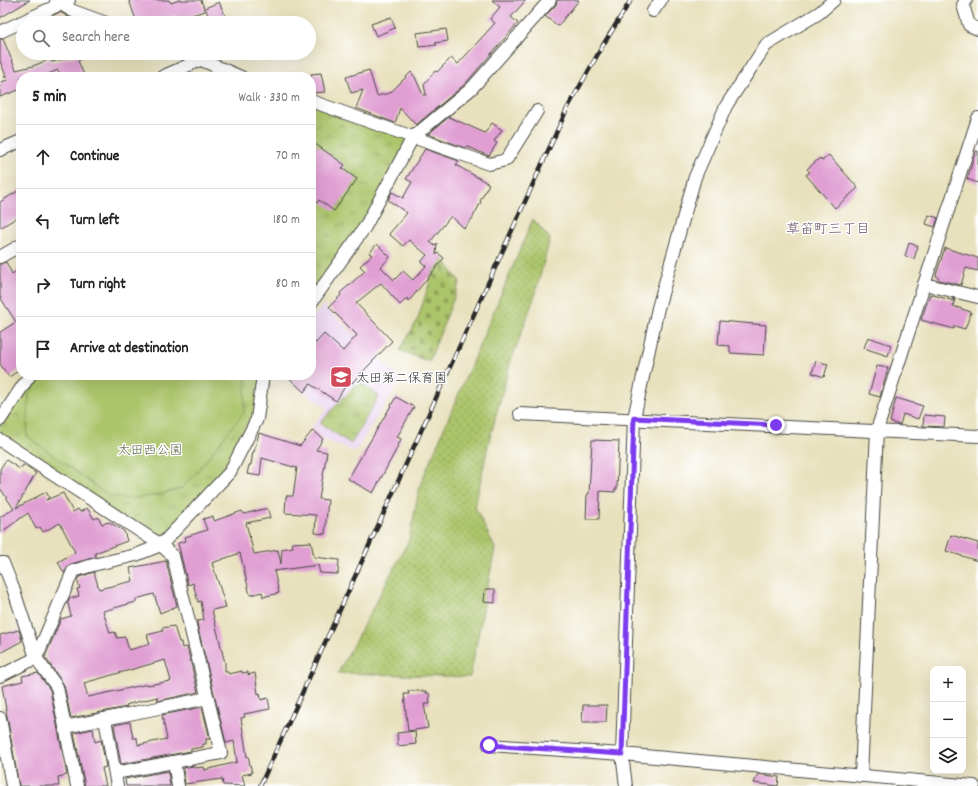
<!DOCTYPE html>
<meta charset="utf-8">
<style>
:root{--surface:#fff;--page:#f6f6f6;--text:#222;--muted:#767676;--line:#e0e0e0}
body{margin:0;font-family:Dekko,"Klee One",sans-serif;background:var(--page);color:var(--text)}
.controls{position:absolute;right:12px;bottom:12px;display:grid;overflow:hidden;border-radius:8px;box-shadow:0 4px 16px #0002}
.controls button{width:36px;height:36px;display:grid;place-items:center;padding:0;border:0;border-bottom:1px solid var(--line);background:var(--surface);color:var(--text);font:20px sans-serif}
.stop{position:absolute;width:12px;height:12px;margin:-9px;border:3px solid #7c3aed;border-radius:50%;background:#fff}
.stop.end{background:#7c3aed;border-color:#fff;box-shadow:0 1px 4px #0008}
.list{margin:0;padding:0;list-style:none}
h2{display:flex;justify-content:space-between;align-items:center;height:52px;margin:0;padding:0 16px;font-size:17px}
h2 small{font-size:13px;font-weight:400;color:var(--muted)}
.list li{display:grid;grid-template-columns:26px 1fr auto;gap:12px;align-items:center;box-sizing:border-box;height:64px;padding:0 16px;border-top:1px solid var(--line)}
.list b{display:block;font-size:15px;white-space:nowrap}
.list em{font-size:13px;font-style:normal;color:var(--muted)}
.icon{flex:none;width:22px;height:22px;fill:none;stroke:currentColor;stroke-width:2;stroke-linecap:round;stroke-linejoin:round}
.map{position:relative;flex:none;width:978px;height:786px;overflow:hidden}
.search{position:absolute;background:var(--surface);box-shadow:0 4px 16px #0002;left:16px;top:16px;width:300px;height:44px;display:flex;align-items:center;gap:10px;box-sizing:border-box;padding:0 14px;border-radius:22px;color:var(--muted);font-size:15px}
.panel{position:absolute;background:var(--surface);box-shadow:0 4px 16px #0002;left:16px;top:72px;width:300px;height:308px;border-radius:16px}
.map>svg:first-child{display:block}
</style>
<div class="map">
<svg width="978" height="786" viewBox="0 0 978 786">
<defs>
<pattern id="grass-dots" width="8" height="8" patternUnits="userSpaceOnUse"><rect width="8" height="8" fill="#acc46a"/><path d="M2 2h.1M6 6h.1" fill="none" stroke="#8c9f57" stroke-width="1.8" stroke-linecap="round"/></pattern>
<pattern id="cemetery-stones" width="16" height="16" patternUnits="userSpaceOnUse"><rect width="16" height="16" fill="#acc46a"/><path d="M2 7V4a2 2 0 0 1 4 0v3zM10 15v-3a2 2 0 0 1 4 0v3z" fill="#8c9f57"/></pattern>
<pattern id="park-tufts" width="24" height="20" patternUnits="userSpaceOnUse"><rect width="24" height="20" fill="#acc46a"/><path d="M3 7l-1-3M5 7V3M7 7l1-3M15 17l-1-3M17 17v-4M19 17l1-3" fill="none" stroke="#8c9f57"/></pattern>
</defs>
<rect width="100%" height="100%" fill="#fff"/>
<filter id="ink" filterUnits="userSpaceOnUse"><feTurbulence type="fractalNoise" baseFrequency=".025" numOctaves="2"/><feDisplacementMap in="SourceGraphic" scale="8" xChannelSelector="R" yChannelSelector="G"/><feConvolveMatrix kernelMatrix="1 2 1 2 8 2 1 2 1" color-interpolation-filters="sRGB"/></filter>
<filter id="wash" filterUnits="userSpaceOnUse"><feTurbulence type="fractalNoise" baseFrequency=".012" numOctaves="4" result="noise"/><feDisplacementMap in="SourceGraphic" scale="16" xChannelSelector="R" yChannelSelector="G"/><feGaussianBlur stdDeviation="0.9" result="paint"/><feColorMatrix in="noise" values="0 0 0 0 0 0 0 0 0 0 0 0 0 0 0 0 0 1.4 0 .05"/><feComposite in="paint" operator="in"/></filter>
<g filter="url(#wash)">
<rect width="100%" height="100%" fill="#e8e1bd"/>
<path fill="#e8d2ee" d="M323 305 401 379 355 452 325 440 311 427 327 408 280 375H311V320Z"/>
<path fill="url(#grass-dots)" stroke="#6c784a" d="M533 219 550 239 534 298 510 364 488 445 475 507 495 548 470 677 338 673 409 540 420 485Z"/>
<path fill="url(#cemetery-stones)" stroke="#6c784a" d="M439 254 460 282 429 362 400 350 417 321Z"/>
<g fill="url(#park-tufts)" stroke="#6c784a">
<path d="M311 101 413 137 365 227 311 303Z"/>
<path d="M30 375H263L257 419 230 472 161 545 0 440V420Z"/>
<path d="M359 381 379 396 351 444 320 423Z"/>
</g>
<path fill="#acc46a" stroke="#6c784a" d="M42 375H246L244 412 196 473 182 488 158 495 130 499 109 496 27 436 29 394Z"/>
<g id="blocks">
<g fill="#e09ed3" fill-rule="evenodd">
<path d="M0 0H30L0 18Z"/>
<path d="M129 0H169L171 3 179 0H201L205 11 179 19 177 15 163 20 162 16 146 23H137Z"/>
<path d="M492 0H526L511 17 518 23 465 84 416 125 400 108 395 123 356 108 363 90 351 93 346 77 369 70 377 96 390 93 411 72 415 77 423 95H426L424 84 435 71 437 72 451 58 458 64 495 23 490 19 500 7Z"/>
<path d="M557 0H579L558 26 545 16 556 5Z"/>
<path d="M219 2 227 20 220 23H212L205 8Z"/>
<path d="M60 12 70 18 84 23H37Z"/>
<path d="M391 17 395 28 376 36 371 24Z"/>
<path d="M446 29 448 41 435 43 437 45 419 47 417 33Z"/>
<path d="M0 39H3L16 70 33 66 50 59 52 62 78 55 80 60 78 61 85 77H61L58 70 41 77H21V89L0 97V87L2 86 1 82 8 80 7 77H4L6 76 0 61Z"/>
<path d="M321 73 325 92 312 93 311 74Z"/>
<path d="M449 117 485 133 492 123 502 130 494 141 497 143 489 156 466 146 465 148 428 134Z"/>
<path d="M311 141 345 165 342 168 357 179 334 211 319 200 317 203 311 198Z"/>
<path d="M425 149 459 161 456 165 489 184 480 201 481 202 472 219 464 228 451 216 430 242 435 246 437 243 436 255 438 253 444 258 409 301 407 298 400 305 381 283 356 303 392 341 352 383 349 380 336 401 310 384 304 392 286 375H311V338L316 343 324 334 343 351 357 335 329 307 341 295 340 293 365 271 360 266 372 255 369 253 377 244 390 257 381 267 394 280 403 271 413 280 426 266 421 262 427 255 409 240 403 246 389 234 407 213 388 200 392 192 403 198 412 182 406 179Z"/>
<path d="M976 151H978V183L967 179Z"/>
<path d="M829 155 858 188 835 208 806 175 810 172 807 169 820 158 822 161Z"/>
<path d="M21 189V215L0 228V202Z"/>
<path d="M929 215 938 218 935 227 926 224Z"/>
<path d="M909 243 918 246 914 259 905 256Z"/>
<path d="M945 248 978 258V271L966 268 961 285 939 280 936 275Z"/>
<path d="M6 262 12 274 21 268V369L9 377 0 364V332L16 322 0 297V264Z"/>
<path d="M930 294 954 301 952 298 955 299 953 306 971 312 965 329 954 326V329L921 320Z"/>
<path d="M720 321 766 325 764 355 730 353V346L718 345Z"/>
<path d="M868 337 891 345 888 356 864 348Z"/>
<path d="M816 361 828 364 824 377 812 373Z"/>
<path d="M877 366 888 368 880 397 869 394Z"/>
<path d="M396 397 414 407 397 437 401 439 396 450 373 493 348 479Z"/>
<path d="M896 398 923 406 918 419 903 414 900 425 890 422Z"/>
<path d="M924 415 945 417 944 427 923 426Z"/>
<path d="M313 430 323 439 316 450 327 452 319 499 328 500 325 534 315 533 316 515 285 513 286 496H293L297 468 262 458 260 476 247 474 249 465H251L253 451 254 452 259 433 300 446Z"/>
<path d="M592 440 619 441 617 489H615V492L600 491 599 519H586L587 494H589Z"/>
<path d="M6 460 20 469 23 465 36 473 16 508 46 492 49 497 46 500 63 493 73 512 78 509 80 512 87 508 94 519 98 517 102 524 109 522 124 531 127 541 95 553 96 557 71 564 64 573 58 562 75 552 60 523 43 532 40 527 36 529 28 513 0 533V517L14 509 0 488V469Z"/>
<path d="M264 509H268L270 518 246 523 254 554 278 550 281 564 282 549 293 547 292 543 311 542 314 557 339 560 338 574 320 573 318 565 274 571 279 593 263 597 262 592 250 595 240 553 212 563 226 607 212 610 225 663V672H228L229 674 242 671V673L248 672V675L255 673 258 694 260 693 261 700 268 698 270 709 244 714 245 717 241 718 247 757 248 756 252 773 242 775 245 786 223 785 222 779 185 784 183 768 194 766 195 768 204 767 205 770 237 762 234 741 226 743 197 624V621L204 620 201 601 198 602 193 583 188 585 178 543 186 541 185 537 207 530 203 519 213 516 214 521 242 511 244 514Z"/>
<path d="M951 535 978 543V561L946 551Z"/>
<path d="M166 561 177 606 160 613 154 594 136 599V602L103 611 110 633 115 632 117 638 125 637 129 650 150 644 147 635 163 631 162 628 174 626 179 642H181L182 648 187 647 198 692 158 701 157 697 129 704 126 705 127 707 71 718 64 685 45 657 61 619 71 616 68 603 69 599 79 596 77 589 80 588 77 580 79 577 94 572 99 589 133 581 130 568ZM165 660 171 681 148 685V684L88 697 84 683Z"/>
<path d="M485 589H495V603L484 602Z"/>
<path d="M19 630 22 641 0 653V635Z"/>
<path d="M38 673 50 690 67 775 58 777 59 786H19L2 686 23 681 22 676Z"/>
<path d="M408 691H426V693H429L430 704H424L428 728 408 731 404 694H409Z"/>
<path d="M583 705H607L606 722H582Z"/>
<path d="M202 707 210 739H206V744H203V747L191 749V751L121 764 114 725 130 722 133 738H137L138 745 167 739 162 715Z"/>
<path d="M93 729 95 742 101 740 106 767 102 768 106 786H85L74 733Z"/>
<path d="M415 731 416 744 398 746 397 733Z"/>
<path d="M168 771 170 786H126L125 779Z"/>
<path d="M758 774 779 777 778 786 754 783Z"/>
</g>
</g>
</g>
<g filter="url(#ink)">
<use href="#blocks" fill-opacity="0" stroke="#474641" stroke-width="1"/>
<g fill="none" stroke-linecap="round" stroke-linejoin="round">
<g stroke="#474641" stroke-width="14">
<g id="street">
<path d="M966 0 963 5 969 25 978 29"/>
<path d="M56 1 73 11 106 23"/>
<path d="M653 11 661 0"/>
<path d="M0 32 69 0"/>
<path d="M185 53 241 77"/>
<path d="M162 77 202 59"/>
<path d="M311 101 489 164 506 160 537 111"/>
<path d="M0 150 21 141"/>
<path d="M0 257 21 245"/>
<path d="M924 284 978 297"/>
<path d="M311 303 365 227 413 137 471 89 550 0"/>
<path d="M520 414 978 436"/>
<path d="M0 420 30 375"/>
<path d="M0 440 161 545 173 556 221 753 115 773"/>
<path d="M0 563H3L13 588 36 658 57 687 77 786"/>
<path d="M0 676 36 658 73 571 93 565 136 555 161 545 230 472 257 419 263 375"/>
<path d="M0 718 12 786"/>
<path d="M105 719 117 786"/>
<path d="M65 727 208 698"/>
<path d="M489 745 622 754 974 786"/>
<path d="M174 762 178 786"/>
<path d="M861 776 877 430 978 118"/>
<path d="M626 786 622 754 634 418 658 308 695 177 726 106 766 45 819 13 834 0"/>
</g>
</g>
<use href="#street" stroke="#fff" stroke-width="12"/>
<g stroke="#2b2b2b" stroke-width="4.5">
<path id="rail" d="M260 786 567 109 603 45 631 0"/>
</g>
<use href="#rail" stroke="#fff" stroke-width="3" stroke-dasharray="9" stroke-linecap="butt"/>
</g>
</g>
<g fill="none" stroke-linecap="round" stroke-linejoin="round" filter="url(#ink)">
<path stroke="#7c3aed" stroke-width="5" d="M489 745 622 754 634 418 776 425"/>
</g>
<defs>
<g id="school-square" transform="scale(1.15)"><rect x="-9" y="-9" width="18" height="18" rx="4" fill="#d1495b" stroke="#fff"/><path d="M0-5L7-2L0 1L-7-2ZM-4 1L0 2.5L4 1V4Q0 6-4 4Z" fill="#fff"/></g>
</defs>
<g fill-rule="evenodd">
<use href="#school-square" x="341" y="377"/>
</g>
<g text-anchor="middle" stroke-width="3" stroke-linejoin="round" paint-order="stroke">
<g font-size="13" fill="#2b2b2b" stroke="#fff" text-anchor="start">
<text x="356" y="382">太田第二保育園</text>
</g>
<g font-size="13" fill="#586141" stroke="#fff">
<text x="150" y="454">太田西公園</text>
</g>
<g font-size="14" fill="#6a5366" stroke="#fff">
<text x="828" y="233">草笛町三丁目</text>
</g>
</g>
</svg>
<div class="controls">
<button>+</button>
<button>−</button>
<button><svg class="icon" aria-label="layers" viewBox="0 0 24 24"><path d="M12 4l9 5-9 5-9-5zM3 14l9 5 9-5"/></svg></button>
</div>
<div class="stop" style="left:489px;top:745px"></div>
<div class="stop end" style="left:776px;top:425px"></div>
<div class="search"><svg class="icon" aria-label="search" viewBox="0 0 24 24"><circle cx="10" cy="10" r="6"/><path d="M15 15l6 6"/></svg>Search here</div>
<section class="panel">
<h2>5 min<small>Walk · 330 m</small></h2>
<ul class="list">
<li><svg class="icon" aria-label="ahead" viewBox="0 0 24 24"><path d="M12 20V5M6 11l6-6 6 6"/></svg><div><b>Continue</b></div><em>70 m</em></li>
<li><svg class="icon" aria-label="left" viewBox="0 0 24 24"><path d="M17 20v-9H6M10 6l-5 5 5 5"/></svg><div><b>Turn left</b></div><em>180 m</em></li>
<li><svg class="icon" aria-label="right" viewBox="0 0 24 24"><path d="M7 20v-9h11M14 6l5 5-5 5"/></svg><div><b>Turn right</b></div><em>80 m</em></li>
<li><svg class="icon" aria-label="arrive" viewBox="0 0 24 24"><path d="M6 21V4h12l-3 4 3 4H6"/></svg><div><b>Arrive at destination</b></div></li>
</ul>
</section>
</div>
